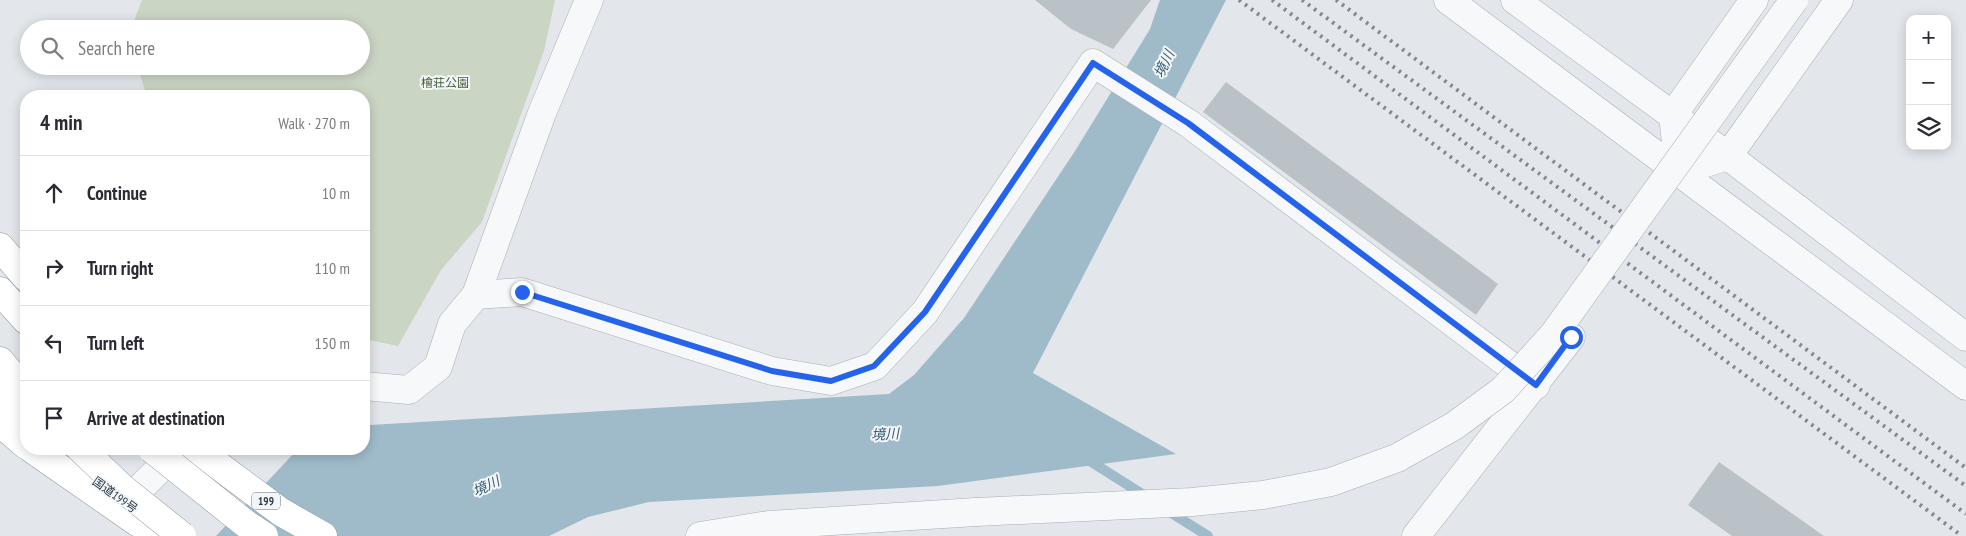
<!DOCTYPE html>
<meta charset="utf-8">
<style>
:root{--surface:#fff;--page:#f7f7f7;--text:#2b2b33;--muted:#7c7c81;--line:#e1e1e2}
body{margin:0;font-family:"PT Sans Narrow","Noto Sans JP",sans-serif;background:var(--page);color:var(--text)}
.controls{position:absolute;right:15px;top:15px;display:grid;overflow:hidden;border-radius:10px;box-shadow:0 2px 12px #0003}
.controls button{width:45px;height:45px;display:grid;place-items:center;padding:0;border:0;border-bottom:1px solid var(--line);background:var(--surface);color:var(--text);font:25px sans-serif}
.stop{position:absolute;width:15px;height:15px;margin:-11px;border:4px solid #2563eb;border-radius:50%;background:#fff}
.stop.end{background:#2563eb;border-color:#fff;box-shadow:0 1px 5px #0008}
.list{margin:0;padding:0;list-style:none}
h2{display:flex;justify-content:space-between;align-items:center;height:65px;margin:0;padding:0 20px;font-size:21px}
h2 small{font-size:16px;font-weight:400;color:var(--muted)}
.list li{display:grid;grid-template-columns:32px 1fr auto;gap:15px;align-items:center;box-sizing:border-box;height:75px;padding:0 20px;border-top:1px solid var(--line)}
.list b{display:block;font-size:19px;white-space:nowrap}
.list em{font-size:16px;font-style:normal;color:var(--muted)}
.icon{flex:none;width:28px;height:28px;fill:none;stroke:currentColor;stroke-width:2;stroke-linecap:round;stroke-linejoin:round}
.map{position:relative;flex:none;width:1966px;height:536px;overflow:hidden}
.search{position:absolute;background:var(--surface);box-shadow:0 2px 12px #0003;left:20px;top:20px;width:350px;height:55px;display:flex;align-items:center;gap:12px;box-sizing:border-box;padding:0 18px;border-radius:28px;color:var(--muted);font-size:19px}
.panel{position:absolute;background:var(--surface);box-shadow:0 2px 12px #0003;left:20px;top:90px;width:350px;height:365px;border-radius:20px}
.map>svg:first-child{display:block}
</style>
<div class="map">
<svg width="1966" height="536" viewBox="0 0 1966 536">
<rect width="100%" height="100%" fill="#e3e7eb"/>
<path fill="#cbd5c4" d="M142 0H555L544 51 482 222 441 270 398 346 364 339V96H147L137 66H361V29H131Z"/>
<path fill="#9fbbca" d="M1160 0H1226L1033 373 1176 454 938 486 649 502 588 517 549 536H216L298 449H364V427L370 425 889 394 914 375 964 318 1075 151 1150 29Z"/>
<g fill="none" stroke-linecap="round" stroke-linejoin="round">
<g stroke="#9fbbca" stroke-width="10">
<path d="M1085 458 1147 497"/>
<path d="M1165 509 1208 536"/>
</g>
</g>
<g fill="#bac2c8">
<path d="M1035 0H1151L1113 49 1071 29Z"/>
<path d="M1226 82 1498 284 1476 315 1203 112Z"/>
<path d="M1719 462 1824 536H1732L1688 505Z"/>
</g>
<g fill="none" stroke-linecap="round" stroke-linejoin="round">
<g stroke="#a8afb5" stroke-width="29">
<g id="minor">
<path d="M1754 0 1673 115 1679 171 1728 156 1839 0"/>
<path d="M476 295 522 292 772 371 831 381 875 366 925 312 1093 63 1188 123 1536 385"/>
<path d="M364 386 409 390 438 367 452 324 476 295 542 113 589 0"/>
<path d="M125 503 180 449"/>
<path d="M1416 536 1571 337"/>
</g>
</g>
<g stroke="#a8afb5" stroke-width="29">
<g id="tertiary">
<path d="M1448 0 1966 386"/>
<path d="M1515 0 1728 156 1966 337"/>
<path d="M700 536 769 525 976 512"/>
</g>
</g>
<g stroke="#8b97a1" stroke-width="29">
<g id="trunk">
<path d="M0 247 26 277"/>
<path d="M0 396 26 422"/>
<path d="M196 449 281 512 323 536"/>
</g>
</g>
<g stroke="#8b97a1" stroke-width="29">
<g id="motorway">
<path d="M0 291 26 320"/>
<path d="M0 361 26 392"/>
<path d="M0 423 26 445"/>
<path d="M32 449 137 522 164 536"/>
</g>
</g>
<use href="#minor" stroke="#f6f8f9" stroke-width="28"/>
<use href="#tertiary" stroke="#f6f8f9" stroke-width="28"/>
<use href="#trunk" stroke="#fff" stroke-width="28"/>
<use href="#motorway" stroke="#fff" stroke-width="28"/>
<g stroke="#7d8994" stroke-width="4" stroke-dasharray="2.5 5" stroke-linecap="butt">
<path d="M1239 0 1962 536"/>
<path d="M1272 0 1966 514"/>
<path d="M1302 0 1966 486"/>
<path d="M1336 0 1966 468"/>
</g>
<g stroke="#a8afb5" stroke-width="29" stroke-linecap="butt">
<path id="tertiary-bridge" d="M976 512 1192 502 1263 495 1331 482 1397 458 1454 426 1503 390 1554 334 1794 0"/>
</g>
<g stroke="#8b97a1" stroke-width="29" stroke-linecap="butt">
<g id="motorway-bridge">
<path d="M81 449 122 488 182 536"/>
<path d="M152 449 246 524 264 536"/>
</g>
</g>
<use href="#tertiary-bridge" stroke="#f6f8f9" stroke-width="28"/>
<use href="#motorway-bridge" stroke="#fff" stroke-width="28"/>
</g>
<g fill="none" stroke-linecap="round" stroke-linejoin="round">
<path stroke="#2563eb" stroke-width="6" d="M522 292 772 371 831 381 874 366 925 312 1093 63 1188 123 1536 385 1571 337"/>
</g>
<g text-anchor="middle" stroke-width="4" stroke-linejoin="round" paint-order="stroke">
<rect fill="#f3f6f8" stroke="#677179" stroke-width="1" x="252" y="492.5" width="28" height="17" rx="4"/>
<g font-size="11" font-weight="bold" fill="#2b3843">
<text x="266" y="505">199</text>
</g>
<g font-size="12" fill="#465f38" stroke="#f3f6f8">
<text x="445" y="87">檜荘公園</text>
</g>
<g font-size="12" fill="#2b3843" stroke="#f3f6f8">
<text transform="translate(115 495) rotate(36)" y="4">国道199号</text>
</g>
<g font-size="14" font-style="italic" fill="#355d77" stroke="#f3f6f8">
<text transform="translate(1164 64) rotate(-65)" y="5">境川</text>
<text transform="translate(885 434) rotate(-3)" y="5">境川</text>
<text transform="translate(486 486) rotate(-25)" y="5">境川</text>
</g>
</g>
</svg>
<div class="controls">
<button>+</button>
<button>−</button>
<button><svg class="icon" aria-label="layers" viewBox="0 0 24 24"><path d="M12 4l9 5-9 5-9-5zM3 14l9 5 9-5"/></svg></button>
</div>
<div class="stop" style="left:1571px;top:337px"></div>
<div class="stop end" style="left:522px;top:292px"></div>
<div class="search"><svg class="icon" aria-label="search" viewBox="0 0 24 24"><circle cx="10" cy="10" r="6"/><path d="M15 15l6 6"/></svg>Search here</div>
<section class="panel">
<h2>4 min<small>Walk · 270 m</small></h2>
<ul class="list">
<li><svg class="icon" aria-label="ahead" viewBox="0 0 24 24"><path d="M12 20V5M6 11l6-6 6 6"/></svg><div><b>Continue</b></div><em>10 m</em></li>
<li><svg class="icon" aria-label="right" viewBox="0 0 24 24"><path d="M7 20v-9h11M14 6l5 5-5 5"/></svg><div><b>Turn right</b></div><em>110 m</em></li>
<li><svg class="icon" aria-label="left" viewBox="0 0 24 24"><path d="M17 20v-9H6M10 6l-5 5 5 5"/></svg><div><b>Turn left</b></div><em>150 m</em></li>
<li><svg class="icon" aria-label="arrive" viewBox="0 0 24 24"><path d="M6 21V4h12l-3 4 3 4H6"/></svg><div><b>Arrive at destination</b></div></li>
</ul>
</section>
</div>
